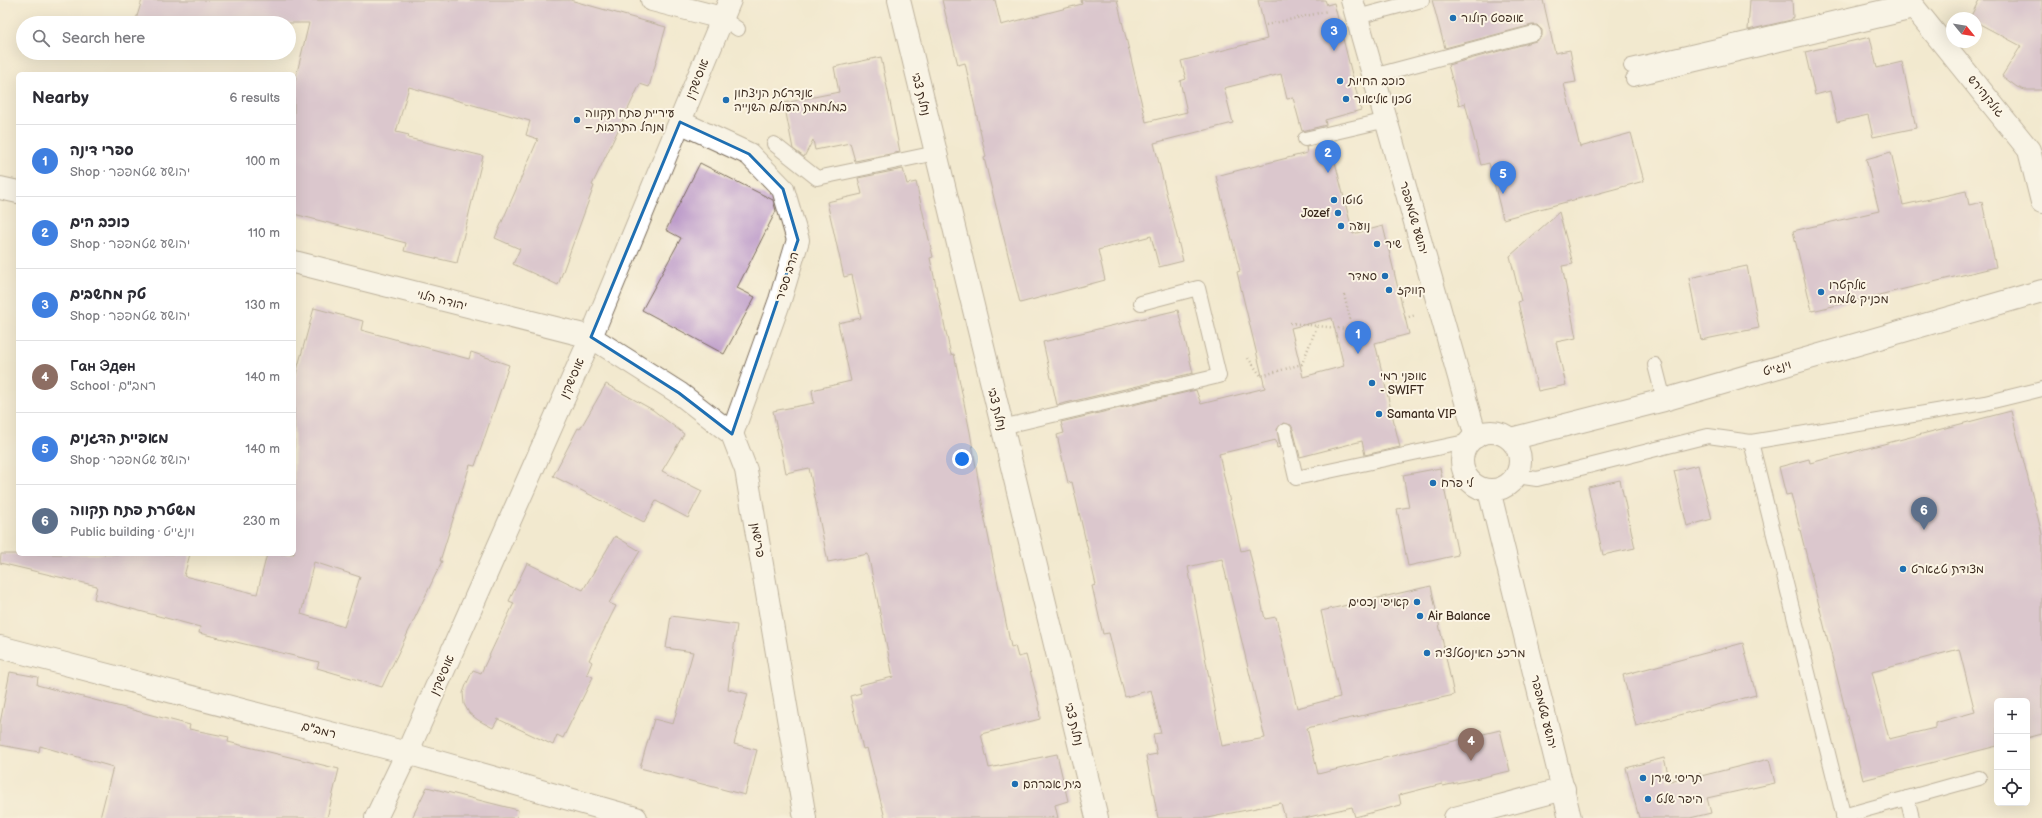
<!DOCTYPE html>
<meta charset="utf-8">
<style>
:root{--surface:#fff;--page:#f7f7f7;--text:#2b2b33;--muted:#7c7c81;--line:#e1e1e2;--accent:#1f6fb2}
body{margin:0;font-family:"Balsamiq Sans","Playpen Sans Hebrew",sans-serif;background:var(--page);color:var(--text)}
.controls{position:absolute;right:12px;bottom:12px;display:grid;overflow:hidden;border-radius:6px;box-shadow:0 4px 16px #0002}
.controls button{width:36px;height:36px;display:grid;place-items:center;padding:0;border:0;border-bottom:1px solid var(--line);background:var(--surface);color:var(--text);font:20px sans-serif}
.compass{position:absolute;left:1946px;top:12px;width:36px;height:36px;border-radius:50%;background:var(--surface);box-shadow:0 4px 16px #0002;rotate:120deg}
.you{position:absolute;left:962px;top:459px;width:14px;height:14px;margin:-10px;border:3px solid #fff;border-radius:50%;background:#1a73e8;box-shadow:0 0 0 6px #1a73e833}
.badge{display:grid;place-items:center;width:26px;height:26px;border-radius:50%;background:var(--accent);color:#fff;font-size:13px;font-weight:700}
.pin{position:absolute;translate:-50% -33px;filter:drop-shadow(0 1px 2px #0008)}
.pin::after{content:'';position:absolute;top:21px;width:14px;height:12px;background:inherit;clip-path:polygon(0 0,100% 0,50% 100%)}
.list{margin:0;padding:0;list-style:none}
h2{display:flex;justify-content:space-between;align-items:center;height:52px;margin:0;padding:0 16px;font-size:17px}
h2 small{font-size:13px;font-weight:400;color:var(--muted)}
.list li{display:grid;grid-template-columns:26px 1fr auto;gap:12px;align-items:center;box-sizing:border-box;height:72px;padding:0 16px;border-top:1px solid var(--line)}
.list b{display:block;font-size:15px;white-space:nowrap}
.list p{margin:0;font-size:13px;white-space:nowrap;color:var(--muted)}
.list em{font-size:13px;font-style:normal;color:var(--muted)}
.icon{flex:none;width:22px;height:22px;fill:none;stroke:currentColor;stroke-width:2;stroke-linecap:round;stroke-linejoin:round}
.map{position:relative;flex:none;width:2042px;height:818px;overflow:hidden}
.search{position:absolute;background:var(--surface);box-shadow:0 4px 16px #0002;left:16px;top:16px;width:280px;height:44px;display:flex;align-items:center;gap:10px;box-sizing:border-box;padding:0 14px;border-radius:22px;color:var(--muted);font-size:15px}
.panel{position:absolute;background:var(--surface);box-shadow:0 4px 16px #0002;left:16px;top:72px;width:280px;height:484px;border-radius:6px}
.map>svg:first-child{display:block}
</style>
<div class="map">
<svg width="2042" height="818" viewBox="0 0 2042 818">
<rect width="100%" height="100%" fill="#fcf5e5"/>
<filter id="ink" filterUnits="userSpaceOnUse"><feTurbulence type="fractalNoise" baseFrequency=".025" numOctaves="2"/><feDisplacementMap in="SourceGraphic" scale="8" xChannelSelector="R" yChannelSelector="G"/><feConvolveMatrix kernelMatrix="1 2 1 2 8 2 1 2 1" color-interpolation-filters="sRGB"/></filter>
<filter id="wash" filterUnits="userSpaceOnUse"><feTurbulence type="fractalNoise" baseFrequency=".012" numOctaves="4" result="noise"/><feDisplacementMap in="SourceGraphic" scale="16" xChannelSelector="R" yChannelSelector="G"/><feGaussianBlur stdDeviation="0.9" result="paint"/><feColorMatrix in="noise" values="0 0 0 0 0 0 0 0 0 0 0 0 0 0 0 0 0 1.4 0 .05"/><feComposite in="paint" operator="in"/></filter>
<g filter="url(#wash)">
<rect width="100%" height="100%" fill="#f2e9cf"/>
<g id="blocks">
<g fill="#be9dcb" fill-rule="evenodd">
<path d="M142 0H570L666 27 649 87 640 84 592 185 594 186 558 285 513 264 520 249 495 238 538 139 526 135 530 121 409 87 396 132 409 135 408 138 483 156 457 263 404 251 406 243 294 214V85L309 23H135Z"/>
<path d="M942 0H995L1001 25 1082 4 1081 0H1117L1146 122 1187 112 1180 81 1186 79 1181 61 1267 39 1258 0H1325L1327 5 1334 3 1361 110 1325 120 1326 125 1302 131 1293 98 1287 99 1281 74 1224 88 1233 123 1154 143 1183 261 1159 267 1151 236 1098 250 1105 280 1020 303 984 158 986 157 965 63 958 65Z"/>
<path d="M1432 0H1543L1555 53 1570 50 1576 82 1564 84 1580 147 1631 133 1644 181 1503 219 1489 163 1481 165 1465 103 1459 105 1448 65 1536 41 1542 36V30L1537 25H1532L1445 48Z"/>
<path d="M1750 0H1792L1793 17 1791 20 1748 30Z"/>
<path d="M1979 0H2042V90H2025L2017 87 2002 76 2021 46 1976 22V18H1970Z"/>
<path d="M1870 37 1877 68 1902 62 1916 128 1873 137 1868 115 1837 122 1830 91 1815 95 1805 52Z"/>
<path d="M881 57 900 152 855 161 850 143 815 150 813 140 804 157 793 149 784 103 839 92 834 67Z"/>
<path d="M1330 142 1353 234 1383 226 1409 334 1375 343 1400 447 1365 455 1362 441 1300 457 1293 429 1291 425 1283 423 1277 429 1280 447 1277 448 1276 440 1219 454 1241 551 1249 549 1265 619 1276 617 1297 708 1340 697 1321 611 1431 586 1454 695 1307 728 1318 774 1500 730 1510 771 1443 786 1442 784 1399 795 1401 805 1355 817 1352 807 1305 818H1285L1281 803 1207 818H1158L1146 756 1157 754 1153 734 1161 733 1151 690 1125 697 1109 633 1103 634 1092 586 1096 585 1072 482 1068 483 1057 435 1064 433 1061 422 1196 390 1201 404 1265 388 1237 272 1240 271 1216 176 1307 153 1306 147ZM1332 318 1344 366 1303 377 1291 328ZM1222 559 1265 738 1222 746 1188 567Z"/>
<path d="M1891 152 1903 205 1966 191 1969 205 1982 202 1996 267 1812 311 1793 231 1879 211 1866 159Z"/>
<path d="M700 163 773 200 776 211 737 288 755 297 724 354 642 310 681 238 666 230Z"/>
<path d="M903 169 907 184 916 182 933 257 930 258 951 355 954 354 970 432 985 520 1011 647 1015 646 1018 657 1026 655 1039 705 1040 719 981 734 989 768 1057 754 1068 801 1055 805 1058 818H885L867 748 863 749 850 696 861 693 859 685 893 677 868 554 828 562 809 468 786 473 773 411 814 403 812 390 851 381 838 323 861 318 852 275 844 277 827 202 862 194 858 178Z"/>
<path d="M1559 212 1573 264 1562 266 1576 338 1556 342 1566 385 1538 391 1518 302 1521 301 1510 256Z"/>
<path d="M1747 266 1759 328 1701 340 1689 278Z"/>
<path d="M314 308 363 321 361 330 469 359 471 352 509 365 475 466 470 465 440 561H442L382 687 317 668 319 662 199 633 200 627 94 599 97 586 0 563 1 554H190L184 576 257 594 267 554H294V381ZM314 562 360 577 344 627 301 614Z"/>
<path d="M1178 310 1193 373 1057 405 1043 342Z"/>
<path d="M606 384 653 410 684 434 662 471 702 491 688 518 656 501 644 522 553 476 578 428 580 429Z"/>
<path d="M2011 411 2042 534V734L2027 738V701H1997V746L1863 780 1791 494 1786 495 1779 467 1809 459 1810 463ZM1959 649 1975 712 1935 723V728L1889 739 1872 672Z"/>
<path d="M1698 465 1712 519 1687 526 1674 471Z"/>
<path d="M1440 468 1458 555 1408 566 1397 509 1409 507 1403 475Z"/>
<path d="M1620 480 1635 548 1603 555 1588 487Z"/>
<path d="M615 536 640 551 609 603 616 606 589 660 592 662 587 674 593 677 563 738 557 735 553 745 498 719 493 728 478 720 469 713 464 704 463 693 466 685 473 670 481 673 514 603 509 601 527 563 583 590Z"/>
<path d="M671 616 737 625 728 689 748 694 734 744 757 750 745 795 640 768 654 719 673 724 693 652 666 648Z"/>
<path d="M1743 643 1756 695 1636 726 1623 675Z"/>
<path d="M10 672 38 677 37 685 190 725 189 729 229 737 228 742 339 769 327 818H100L113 767 40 746 39 752 0 745V723Z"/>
<path d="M1664 758 1670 781 1700 773 1701 776 1769 759 1775 783 1707 798 1711 813 1690 818H1639L1626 768Z"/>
<path d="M427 787 518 810 517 818H412Z"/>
</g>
</g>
</g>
<g filter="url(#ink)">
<use href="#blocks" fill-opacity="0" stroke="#7b6d5c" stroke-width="1"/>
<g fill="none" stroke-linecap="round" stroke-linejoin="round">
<g stroke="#7b6d5c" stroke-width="16">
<g id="service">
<path d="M1357 17 1422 0"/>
<path d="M722 18 738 29"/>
<path d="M1631 66 1909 1"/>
<path d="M1373 76 1534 33"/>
<path d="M1633 79 1918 11"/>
<path d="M1305 139 1387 120"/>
<path d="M774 144 817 178 936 153"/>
<path d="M1655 365 1664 400"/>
<path d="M1002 427 1219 376 1198 288 1141 303"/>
<path d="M1285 431 1296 478 1470 441"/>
<path d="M1751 442 1844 818"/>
<path d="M1517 476 1537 479 1708 436 1751 442 1985 403 2042 389"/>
<path d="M1907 798 1912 818"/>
<path d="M1843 816 1979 778"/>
</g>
</g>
<g stroke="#7b6d5c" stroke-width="24">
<path id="pedestrian" d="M680 122 749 154 783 189 798 240 780 300 732 434"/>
</g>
<g stroke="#7b6d5c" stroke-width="24">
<g id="minor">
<path d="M652 0 722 18"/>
<path d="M899 0 1097 818"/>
<path d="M1908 0 2029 150 2042 202"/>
<path d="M0 188 18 192"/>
<path d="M294 262 591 337 679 393 732 434 746 470 805 818"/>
<path d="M1511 439 1664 400 2042 291"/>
<path d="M0 647 407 753 636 818"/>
<path d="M1455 818 1564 789"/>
</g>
</g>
<g stroke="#7b6d5c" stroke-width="24">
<g id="tertiary">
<path d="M1352 0 1476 437"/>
<circle cx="1491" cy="461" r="29"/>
<path d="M1489 490 1570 818"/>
<path d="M376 818 407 753 591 337 730 0"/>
</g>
</g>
<g stroke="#7b6d5c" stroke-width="2.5" stroke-dasharray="1 3" stroke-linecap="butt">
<path d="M1266 25 1328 11"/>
<path d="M1344 295 1353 330"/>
<path d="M1405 318 1416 315"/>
<path d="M1290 323 1356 330"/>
<path d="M1248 358 1261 376 1302 364 1317 326"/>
<path d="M1052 816 1053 818"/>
</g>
<use href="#service" stroke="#fff" stroke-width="14"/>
<use href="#pedestrian" stroke="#fff" stroke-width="22"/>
<use href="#minor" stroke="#fff" stroke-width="22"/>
<use href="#tertiary" stroke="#fff" stroke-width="22"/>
</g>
</g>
<path d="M0 0H2042V818H0ZM680 122 749 154 783 189 798 240 732 434 679 393 591 337Z" fill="#f2e9cf" fill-opacity=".55" fill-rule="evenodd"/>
<path fill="none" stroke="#1f6fb2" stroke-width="3" stroke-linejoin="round" d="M680 122 749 154 783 189 798 240 732 434 679 393 591 337Z"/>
<g fill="#1f6fb2" stroke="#fcf5e5" stroke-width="1.5">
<circle cx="1453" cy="18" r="4"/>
<circle cx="1340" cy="81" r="4"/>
<circle cx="1346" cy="99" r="4"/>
<circle cx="726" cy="100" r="4"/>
<circle cx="577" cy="120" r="4"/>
<circle cx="1334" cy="200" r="4"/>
<circle cx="1338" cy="213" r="4"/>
<circle cx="1341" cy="226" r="4"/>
<circle cx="1377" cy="244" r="4"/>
<circle cx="1385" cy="276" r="4"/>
<circle cx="1389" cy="290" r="4"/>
<circle cx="1821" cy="292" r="4"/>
<circle cx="1372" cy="383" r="4"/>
<circle cx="1379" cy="414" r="4"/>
<circle cx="1433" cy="483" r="4"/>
<circle cx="1903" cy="569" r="4"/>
<circle cx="1417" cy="602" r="4"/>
<circle cx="1420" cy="616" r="4"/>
<circle cx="1427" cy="653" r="4"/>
<circle cx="1643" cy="778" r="4"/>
<circle cx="1015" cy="784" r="4"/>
<circle cx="1648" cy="799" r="4"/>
</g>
<g text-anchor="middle" stroke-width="4" stroke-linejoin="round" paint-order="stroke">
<g font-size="12" fill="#3b2a1e" stroke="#fcf5e5" text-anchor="start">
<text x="1461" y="22">אופסט קולור</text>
<text x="1348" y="85">כוכב החיות</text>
<text x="734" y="97">אנדרטת הניצחון<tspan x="734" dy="14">במלחמת העולם השנייה</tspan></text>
<text x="1354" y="103">טכנו אליאור</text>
<text x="585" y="117">עיריית פתח תקווה<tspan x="585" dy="14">– מנהל התרבות</tspan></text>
<text x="1342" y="204">טוטו</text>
<text x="1330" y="217" text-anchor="end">Jozef</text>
<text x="1349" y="230">נועה</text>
<text x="1385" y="248">שיר</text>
<text x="1377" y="280" text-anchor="end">סמדר</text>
<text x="1829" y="289">אלקטרו<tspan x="1829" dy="14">מכניק שלמה</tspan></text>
<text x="1397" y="294">קווקז</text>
<text x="1380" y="380">אופני רמי<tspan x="1380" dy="14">- SWIFT</tspan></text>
<text x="1387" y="418">Samanta VIP</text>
<text x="1441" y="487">לי פרח</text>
<text x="1911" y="573">מצודת טגארט</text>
<text x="1409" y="606" text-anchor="end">קאיפי נכסים</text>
<text x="1428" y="620">Air Balance</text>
<text x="1435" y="657">מרכז האינסטלציה</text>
<text x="1651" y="782">תריסי שירן</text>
<text x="1023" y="788">בית אברהם</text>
<text x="1656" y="803">היפר שלט</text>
</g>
<g font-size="12" fill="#3b2a1e" stroke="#fcf5e5">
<text transform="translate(697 79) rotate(-68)" y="4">אוסישקין</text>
<text transform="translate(921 94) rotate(76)" y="4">נחלת צבי</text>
<text transform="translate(1986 96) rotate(51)" y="4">גולדנהירש</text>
<text transform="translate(1414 218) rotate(74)" y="4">יהושע שטמפפר</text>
<text transform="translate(787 276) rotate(-72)" y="4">הרב ספיר</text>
<text transform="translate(442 300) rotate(14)" y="4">יהודה הלוי</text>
<text transform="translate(1777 368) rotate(-16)" y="4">וינגייט</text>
<text transform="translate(572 378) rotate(-66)" y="4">אוסישקין</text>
<text transform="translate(997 409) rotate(76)" y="4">נחלת צבי</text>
<text transform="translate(758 540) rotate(80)" y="4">פרישמן</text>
<text transform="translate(442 675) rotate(-66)" y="4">אוסישקין</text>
<text transform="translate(1544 712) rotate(76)" y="4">יהושע שטמפפר</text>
<text transform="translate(1074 724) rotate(76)" y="4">נחלת צבי</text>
<text transform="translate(319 730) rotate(15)" y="4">רמב"ם</text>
</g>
</g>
</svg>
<div class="controls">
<button>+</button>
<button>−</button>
<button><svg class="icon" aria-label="locate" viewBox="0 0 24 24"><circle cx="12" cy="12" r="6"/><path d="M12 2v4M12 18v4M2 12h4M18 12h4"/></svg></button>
</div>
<svg class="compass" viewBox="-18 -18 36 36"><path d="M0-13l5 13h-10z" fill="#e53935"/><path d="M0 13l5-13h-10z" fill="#7c7c81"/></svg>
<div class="you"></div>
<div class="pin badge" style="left:1358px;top:354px;background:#3f7fe0">1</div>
<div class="pin badge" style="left:1328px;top:173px;background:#3f7fe0">2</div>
<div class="pin badge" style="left:1334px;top:51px;background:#3f7fe0">3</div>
<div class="pin badge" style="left:1471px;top:761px;background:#8d6e63">4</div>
<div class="pin badge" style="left:1503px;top:194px;background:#3f7fe0">5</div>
<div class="pin badge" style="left:1924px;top:530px;background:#5c6f8a">6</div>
<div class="search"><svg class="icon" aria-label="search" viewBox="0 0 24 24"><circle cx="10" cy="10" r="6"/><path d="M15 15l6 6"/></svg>Search here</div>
<section class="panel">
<h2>Nearby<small>6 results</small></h2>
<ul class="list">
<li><span class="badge" style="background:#3f7fe0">1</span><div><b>ספרי דינה</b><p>Shop · יהושע שטמפפר</p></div><em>100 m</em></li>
<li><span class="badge" style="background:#3f7fe0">2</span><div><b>כוכב הים</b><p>Shop · יהושע שטמפפר</p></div><em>110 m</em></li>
<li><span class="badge" style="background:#3f7fe0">3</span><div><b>טק מחשבים</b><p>Shop · יהושע שטמפפר</p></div><em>130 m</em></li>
<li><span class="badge" style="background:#8d6e63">4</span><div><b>Ган Эден</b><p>School · רמב&quot;ם</p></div><em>140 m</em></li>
<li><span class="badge" style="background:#3f7fe0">5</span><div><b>מאפיית הדגנים</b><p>Shop · יהושע שטמפפר</p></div><em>140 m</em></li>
<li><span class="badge" style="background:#5c6f8a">6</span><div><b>משטרת פתח תקווה</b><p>Public building · וינגייט</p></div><em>230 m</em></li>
</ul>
</section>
</div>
